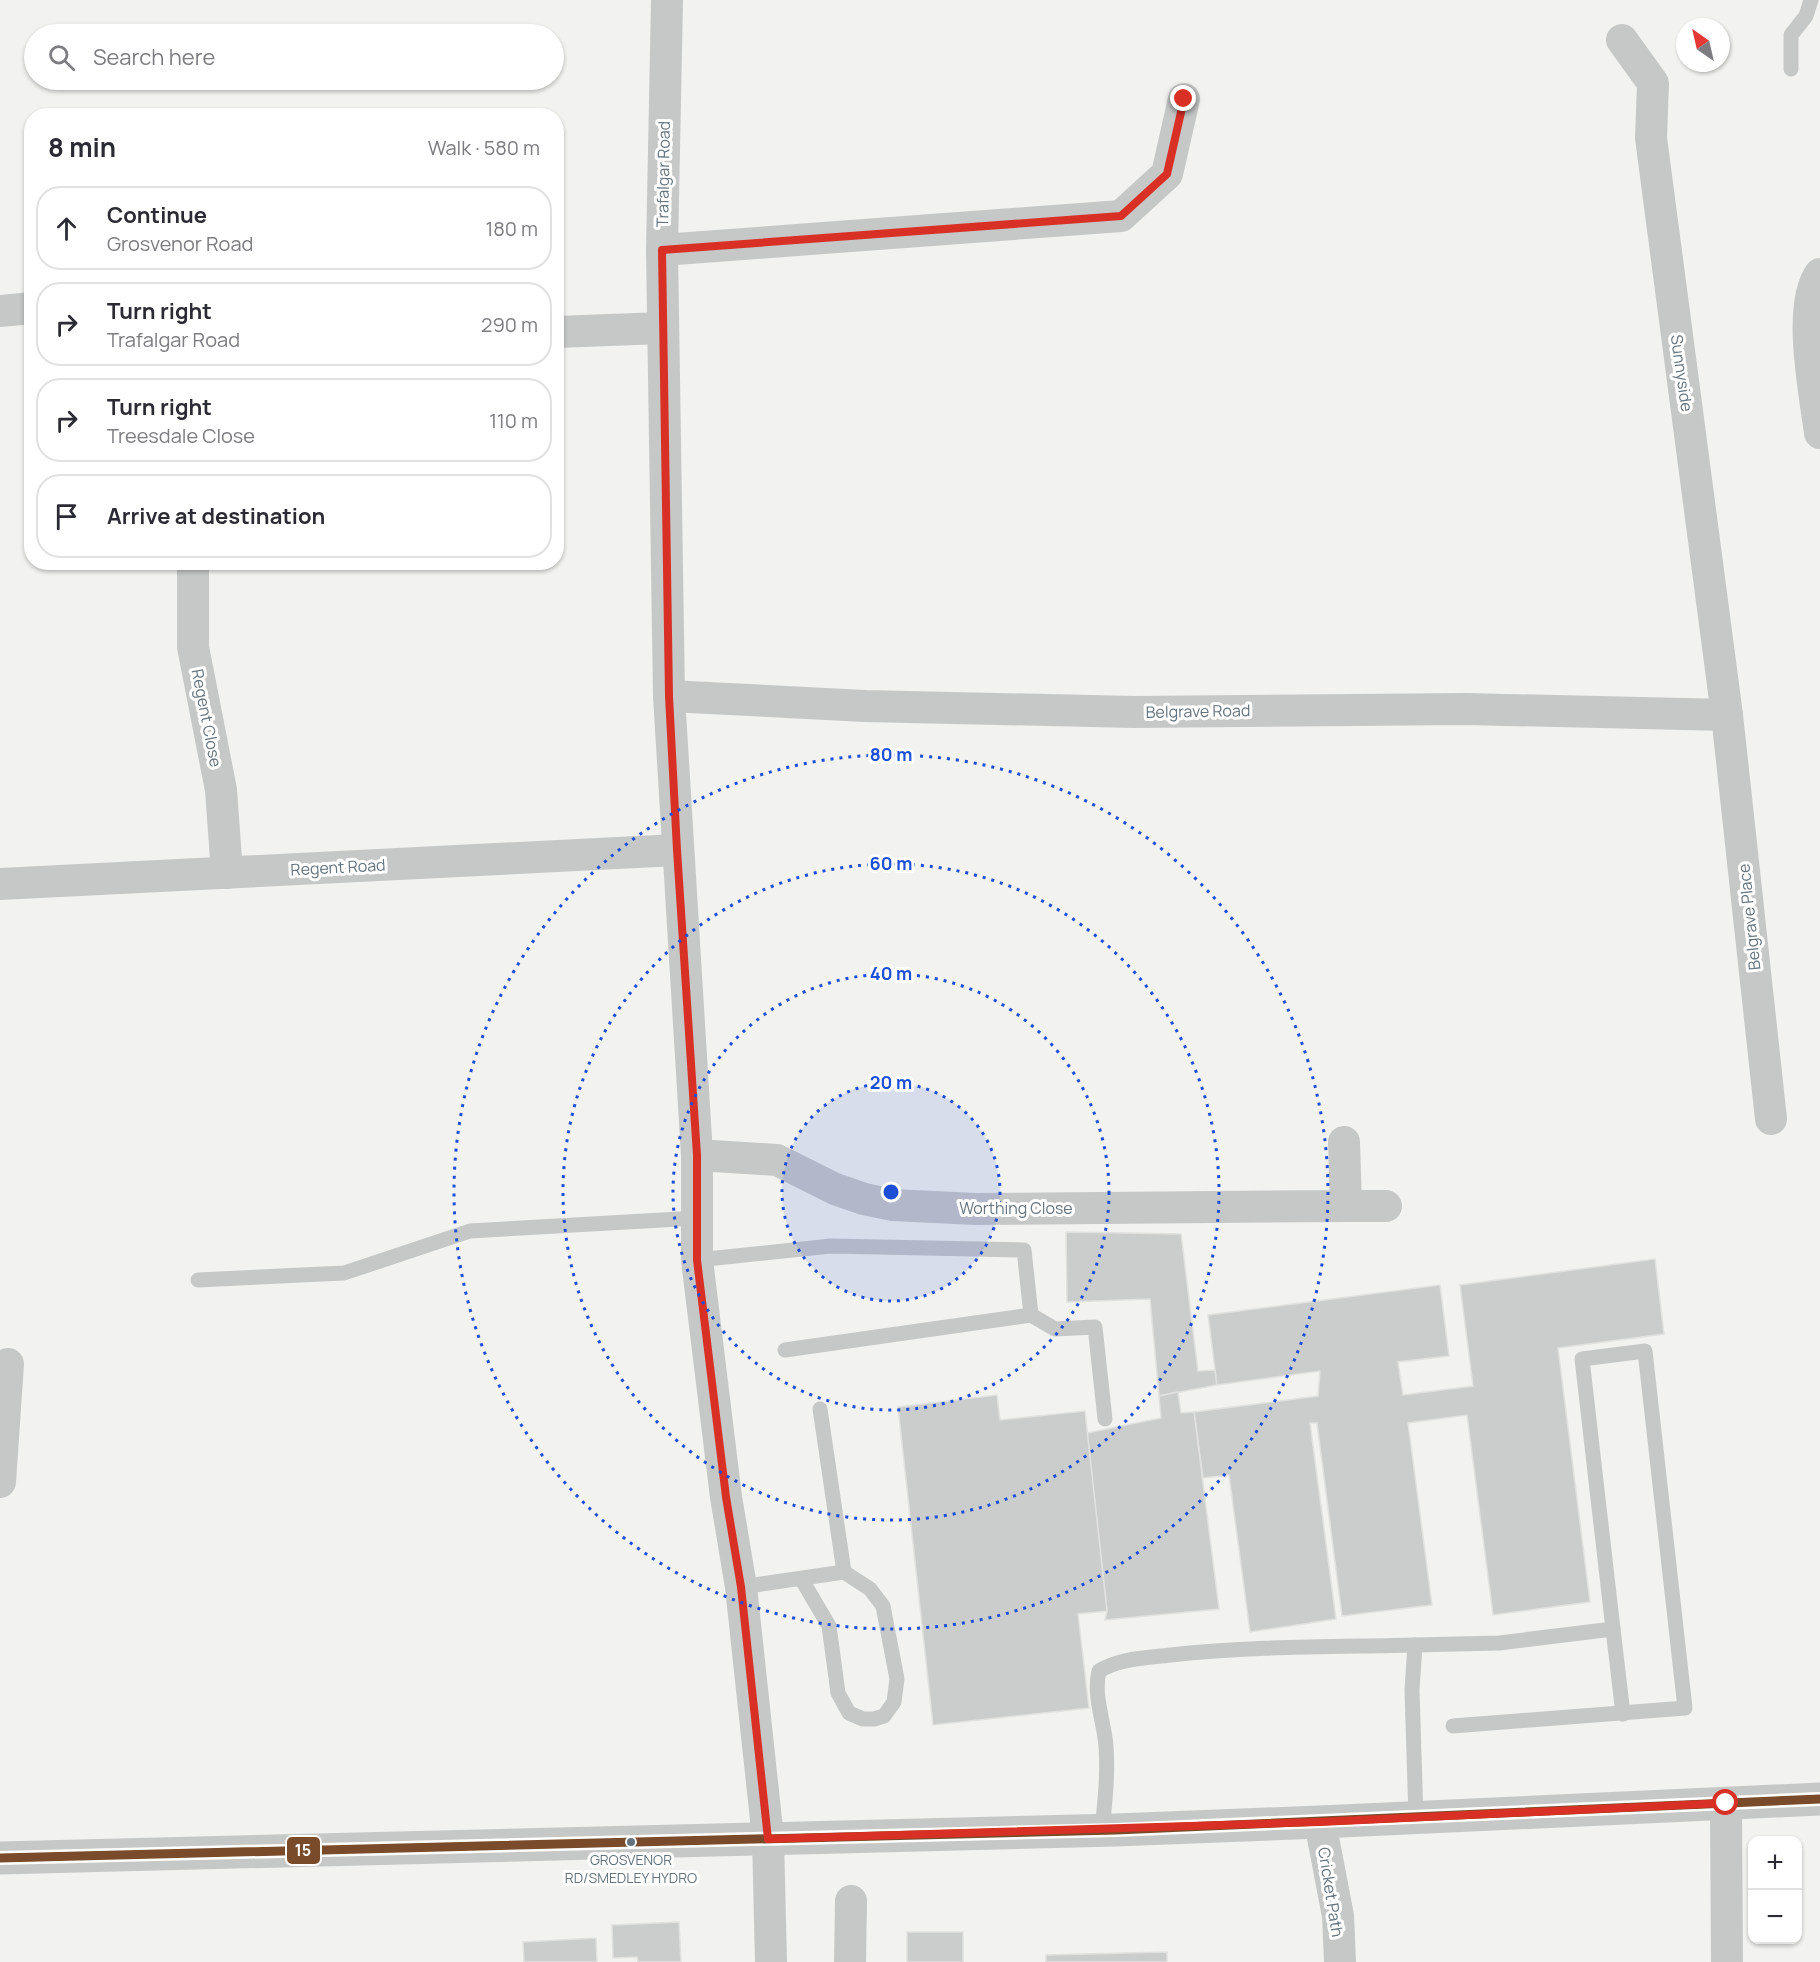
<!DOCTYPE html>
<meta charset="utf-8">
<style>
:root{--surface:#fff;--page:#f7f7f7;--text:#2b2b33;--muted:#7c7c81;--line:#e1e1e2}
body{margin:0;font-family:Manrope,sans-serif;background:var(--page);color:var(--text)}
.controls{position:absolute;right:18px;bottom:18px;display:grid;overflow:hidden;border-radius:12px;box-shadow:0 2px 4px #0004}
.controls button{width:54px;height:54px;display:grid;place-items:center;padding:0;border:0;border-bottom:2px solid var(--line);background:var(--surface);color:var(--text);font:30px sans-serif}
.compass{position:absolute;left:1676px;top:18px;width:54px;height:54px;border-radius:50%;background:var(--surface);box-shadow:0 2px 4px #0004;rotate:326deg}
.stop{position:absolute;width:18px;height:18px;margin:-14px;border:4px solid #d93025;border-radius:50%;background:#fff}
.stop.end{background:#d93025;border-color:#fff;box-shadow:0 2px 6px #0008}
.list{margin:0;padding:0;list-style:none}
h2{display:flex;justify-content:space-between;align-items:center;height:78px;margin:0;padding:0 24px;font-size:26px}
h2 small{font-size:20px;font-weight:400;color:var(--muted)}
.list li{display:grid;grid-template-columns:39px 1fr auto;gap:18px;align-items:center;box-sizing:border-box;height:84px;margin:0 12px 12px;padding:0 12px;border:2px solid var(--line);border-radius:24px}
.list b{display:block;font-size:22px;white-space:nowrap}
.list p{margin:0;font-size:20px;white-space:nowrap;color:var(--muted)}
.list em{font-size:20px;font-style:normal;color:var(--muted)}
.icon{flex:none;width:33px;height:33px;fill:none;stroke:currentColor;stroke-width:2;stroke-linecap:round;stroke-linejoin:round}
.map{position:relative;flex:none;width:1820px;height:1962px;overflow:hidden}
.search{position:absolute;background:var(--surface);box-shadow:0 2px 4px #0004;left:24px;top:24px;width:540px;height:66px;display:flex;align-items:center;gap:15px;box-sizing:border-box;padding:0 21px;border-radius:33px;color:var(--muted);font-size:22px}
.panel{position:absolute;background:var(--surface);box-shadow:0 2px 4px #0004;left:24px;top:108px;width:540px;height:462px;border-radius:24px}
.map>svg:first-child{display:block}
</style>
<div class="map">
<svg width="1820" height="1962" viewBox="0 0 1820 1962">
<rect width="100%" height="100%" fill="#f2f2f0"/>
<g fill="#cbcccc" stroke="#e1e1e0" stroke-width="1.5">
<path d="M1066 1232 1181 1234 1198 1371 1215 1370 1217 1385 1159 1396 1150 1299 1067 1302Z"/>
<path d="M1655 1259 1664 1334 1558 1348 1590 1602 1493 1615 1467 1415 1408 1423 1432 1605 1342 1616 1317 1423H1310L1336 1619 1250 1632 1229 1475 1203 1478 1194 1412 1318 1396 1320 1371 1217 1385 1208 1315 1440 1285 1449 1356 1398 1362 1403 1395 1473 1386 1460 1285Z"/>
<path d="M1178 1392 1181 1413 1194 1412 1219 1609 1105 1620 1107 1611 1087 1433 1161 1418 1159 1396Z"/>
<path d="M997 1395 1000 1420 1085 1411 1107 1611 1078 1614 1089 1708 933 1725 898 1407Z"/>
<path d="M679 1922 681 1962H638L637 1957 613 1958 612 1925Z"/>
<rect x="907" y="1932" width="56" height="30"/>
<path d="M596 1938 597 1962H524L523 1942Z"/>
<path d="M1167 1952V1962H1046V1955Z"/>
</g>
<g fill="none" stroke-linecap="round" stroke-linejoin="round">
<g stroke="#c6c8c8" stroke-width="15">
<path d="M1791 69V35L1806 16 1811 0"/>
<path d="M697 1260 831 1246 1024 1250 1031 1315 785 1350"/>
<path d="M198 1280 344 1273 470 1231 697 1218"/>
<path d="M1031 1315 1055 1329 1095 1327 1105 1419"/>
<path d="M802 1580 829 1626 838 1693 849 1713 863 1719H874L884 1716 894 1702 897 1679 883 1606 870 1589 844 1572"/>
<path d="M741 1587 844 1572 820 1409"/>
<path d="M1613 1629 1623 1714"/>
<path d="M1415 1645 1499 1643 1613 1629 1582 1359 1645 1351 1685 1708 1453 1726"/>
<path d="M1102 1830C1105 1802 1108 1774 1106 1746 1104 1721 1093 1696 1099 1671 1120 1658 1147 1658 1171 1655 1252 1646 1334 1647 1415 1645L1412 1690 1416 1818"/>
</g>
<g stroke="#c6c8c8" stroke-width="32">
<path d="M667 0 662 250 669 696 697 1155V1260L726 1497 741 1587 768 1838 771 1962"/>
<path d="M1622 40 1653 83 1651 138 1727 715 1771 1119"/>
<path d="M662 250 1121 216 1167 174 1184 99"/>
<path d="M1820 274C1797 306 1815 394 1820 433"/>
<path d="M0 311 32 308"/>
<path d="M556 332 663 328"/>
<path d="M193 562V647L221 790 227 873"/>
<path d="M669 696 865 706 1134 712 1465 709 1727 715"/>
<path d="M0 884 677 850"/>
<path d="M697 1155 777 1160 835 1189 864 1199 893 1205 975 1209 1346 1206 1344 1142"/>
<path d="M1346 1206H1386"/>
<path d="M0 1482 8 1364"/>
<path d="M1726 1803 1727 1962"/>
<path d="M1320 1822 1338 1916 1340 1962"/>
<path d="M850 1962 851 1901"/>
</g>
<path stroke="#c6c8c8" stroke-width="33" d="M0 1858 1116 1830 1320 1822 1820 1799"/>
<g stroke="#fff" stroke-width="14">
<path id="bus-1" d="M0 1858 1116 1830 1820 1799"/>
</g>
<use href="#bus-1" stroke="#7a4b2a" stroke-width="9"/>
</g>
<g fill="none" stroke-linecap="round" stroke-linejoin="round">
<path stroke="#d93025" stroke-width="8" d="M1184 99 1167 174 1121 216 662 250 669 696 677 850 697 1155V1260L726 1497 741 1587 768 1839 1320 1822 1726 1803"/>
</g>
<circle cx="891" cy="1192" r="109" fill="#1d4ed8" fill-opacity=".12"/>
<g fill="none" stroke="#1d4ed8" stroke-width="3" stroke-dasharray="3 6">
<circle cx="891" cy="1192" r="109"/>
<circle cx="891" cy="1192" r="218"/>
<circle cx="891" cy="1192" r="328"/>
<circle cx="891" cy="1192" r="437"/>
</g>
<circle fill="#65747e" stroke="#fff" stroke-width="2" cx="631" cy="1842" r="5"/>
<g text-anchor="middle" stroke-width="6" stroke-linejoin="round" paint-order="stroke">
<g font-size="14" fill="#65747e" stroke="#fff">
<text x="631" y="1865">GROSVENOR<tspan x="631" dy="18">RD/SMEDLEY HYDRO</tspan></text>
</g>
<g font-size="16" fill="#65747e" stroke="#fff">
<text transform="translate(663 174) rotate(-89)" y="6">Trafalgar Road</text>
<text transform="translate(1682 373) rotate(82)" y="6">Sunnyside</text>
<text transform="translate(1198 711) rotate(-1)" y="6">Belgrave Road</text>
<text transform="translate(207 718) rotate(79)" y="6">Regent Close</text>
<text transform="translate(338 867) rotate(-3)" y="6">Regent Road</text>
<text transform="translate(1749 917) rotate(-96)" y="6">Belgrave Place</text>
<text x="1016" y="1214">Worthing Close</text>
<text transform="translate(1331 1892) rotate(81)" y="6">Cricket Path</text>
</g>
</g>
<circle cx="891" cy="1192" r="9" fill="#1d4ed8" stroke="#fff" stroke-width="3"/>
<g font-size="18" text-anchor="middle" font-weight="bold" fill="#1d4ed8" stroke="#fff" stroke-width="6" stroke-linejoin="round" paint-order="stroke">
<text x="891" y="761">80 m</text>
<text x="891" y="870">60 m</text>
<text x="891" y="980">40 m</text>
<text x="891" y="1089">20 m</text>
</g>
<rect stroke="#fff" stroke-width="2" x="286" y="1836" width="35" height="29" rx="6" fill="#7a4b2a"/>
<g font-size="16" text-anchor="middle" font-weight="bold" fill="#fff">
<text x="303" y="1856">15</text>
</g>
</svg>
<div class="controls">
<button>+</button>
<button>−</button>
</div>
<svg class="compass" viewBox="-18 -18 36 36"><path d="M0-13l5 13h-10z" fill="#e53935"/><path d="M0 13l5-13h-10z" fill="#7c7c81"/></svg>
<div class="stop" style="left:1726px;top:1803px"></div>
<div class="stop end" style="left:1184px;top:99px"></div>
<div class="search"><svg class="icon" aria-label="search" viewBox="0 0 24 24"><circle cx="10" cy="10" r="6"/><path d="M15 15l6 6"/></svg>Search here</div>
<section class="panel">
<h2>8 min<small>Walk · 580 m</small></h2>
<ul class="list">
<li><svg class="icon" aria-label="ahead" viewBox="0 0 24 24"><path d="M12 20V5M6 11l6-6 6 6"/></svg><div><b>Continue</b><p>Grosvenor Road</p></div><em>180 m</em></li>
<li><svg class="icon" aria-label="right" viewBox="0 0 24 24"><path d="M7 20v-9h11M14 6l5 5-5 5"/></svg><div><b>Turn right</b><p>Trafalgar Road</p></div><em>290 m</em></li>
<li><svg class="icon" aria-label="right" viewBox="0 0 24 24"><path d="M7 20v-9h11M14 6l5 5-5 5"/></svg><div><b>Turn right</b><p>Treesdale Close</p></div><em>110 m</em></li>
<li><svg class="icon" aria-label="arrive" viewBox="0 0 24 24"><path d="M6 21V4h12l-3 4 3 4H6"/></svg><div><b>Arrive at destination</b></div></li>
</ul>
</section>
</div>
